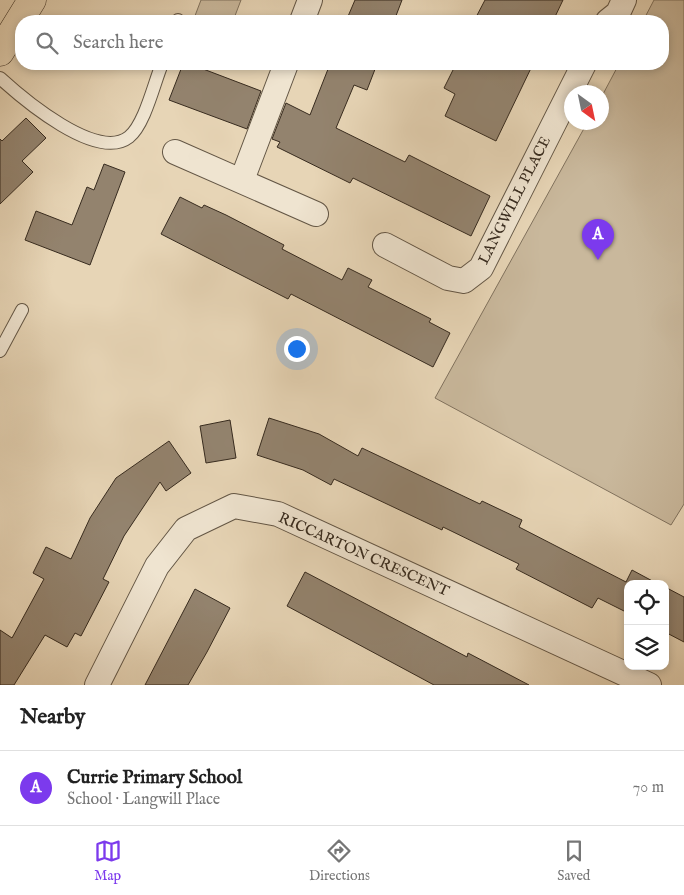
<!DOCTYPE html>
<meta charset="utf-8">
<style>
:root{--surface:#fff;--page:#f2f2f2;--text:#222;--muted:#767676;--line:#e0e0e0;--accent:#7c3aed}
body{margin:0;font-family:"IM FELL English",serif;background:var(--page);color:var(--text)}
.controls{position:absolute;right:15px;bottom:15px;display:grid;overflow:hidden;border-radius:10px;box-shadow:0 2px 8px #0003}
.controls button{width:45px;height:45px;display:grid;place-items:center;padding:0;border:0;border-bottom:1px solid var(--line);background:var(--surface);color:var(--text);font:25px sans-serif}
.compass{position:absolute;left:564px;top:85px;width:45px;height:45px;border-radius:50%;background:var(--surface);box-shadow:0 2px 8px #0003;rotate:147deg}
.you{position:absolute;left:296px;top:348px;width:18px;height:18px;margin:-12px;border:4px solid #fff;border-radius:50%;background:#1a73e8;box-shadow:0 0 0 8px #1a73e833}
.badge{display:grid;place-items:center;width:32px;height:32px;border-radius:50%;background:var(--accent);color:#fff;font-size:16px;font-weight:700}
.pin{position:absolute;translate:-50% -41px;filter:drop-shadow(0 1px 2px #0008)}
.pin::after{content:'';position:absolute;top:26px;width:18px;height:15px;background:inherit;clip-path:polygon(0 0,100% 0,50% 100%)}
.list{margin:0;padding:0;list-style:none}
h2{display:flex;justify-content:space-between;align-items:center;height:65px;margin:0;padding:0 20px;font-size:21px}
h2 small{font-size:16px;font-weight:400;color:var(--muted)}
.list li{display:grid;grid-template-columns:32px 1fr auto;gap:15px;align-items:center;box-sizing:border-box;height:75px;padding:0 20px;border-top:1px solid var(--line)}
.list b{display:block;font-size:19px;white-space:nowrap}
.list p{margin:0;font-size:16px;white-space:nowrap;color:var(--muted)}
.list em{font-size:16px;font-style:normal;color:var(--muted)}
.icon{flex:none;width:28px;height:28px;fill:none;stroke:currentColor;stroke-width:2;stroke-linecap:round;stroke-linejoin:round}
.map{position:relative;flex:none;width:684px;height:685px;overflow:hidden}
.search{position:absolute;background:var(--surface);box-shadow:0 2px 8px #0003;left:15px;right:15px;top:15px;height:55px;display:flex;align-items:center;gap:12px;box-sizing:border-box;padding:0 18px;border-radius:20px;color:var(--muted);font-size:19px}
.sheet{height:140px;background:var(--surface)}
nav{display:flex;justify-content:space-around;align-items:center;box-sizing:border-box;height:70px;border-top:1px solid var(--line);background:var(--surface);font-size:14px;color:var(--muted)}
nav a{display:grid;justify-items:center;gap:2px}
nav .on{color:var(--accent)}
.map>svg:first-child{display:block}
</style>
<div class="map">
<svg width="684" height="685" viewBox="0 0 684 685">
<rect width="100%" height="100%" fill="#e7d5b6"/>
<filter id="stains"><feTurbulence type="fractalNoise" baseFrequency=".004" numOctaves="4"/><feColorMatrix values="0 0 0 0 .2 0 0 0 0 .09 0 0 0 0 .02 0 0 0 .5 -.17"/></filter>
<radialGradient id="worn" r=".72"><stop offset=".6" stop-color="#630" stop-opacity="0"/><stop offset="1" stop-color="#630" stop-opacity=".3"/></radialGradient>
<g fill="#c9b89c" stroke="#80725e">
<path d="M201 0H241L233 21H193Z"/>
<path d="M654 0H684V504L671 525 435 398 587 123 602 122V96L619 64H663V21H643Z"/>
</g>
<g fill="#93836e" stroke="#372b1f">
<path d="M355 0H402L394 21H346Z"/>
<path d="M485 0H563L553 21H474Z"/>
<path d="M183 64H190L261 91 247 129 169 100Z"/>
<path d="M330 64H377L367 90 354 85 336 128 405 162 409 155 490 196 471 236 353 178 350 183 277 147 280 142 272 139 286 103 310 115Z"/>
<path d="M456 64H533L496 141 445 116 455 94 444 88Z"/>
<path d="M26 118 46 138 22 161 33 172 0 204V139L2 141Z"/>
<path d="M104 164 125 172 90 265 25 240 36 211 72 225 87 187 94 190Z"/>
<path d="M180 197 202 208 204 205 226 215 284 245 282 249 342 280 348 268 372 280 368 287 431 319 429 322 450 333 433 367 291 294 288 299 161 234Z"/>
<path d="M269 418 319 434 358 456 362 448 480 504 482 501 522 520 519 527 626 582 632 570 658 584H628V613L598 598 592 608 516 569 519 564 443 527 442 530 334 479 331 485 303 470 257 455Z"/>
<path d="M230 420 236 458 206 463 200 426Z"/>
<path d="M169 441 191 473 166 491 160 482 124 536 103 579 109 582 81 636 75 633 67 647 45 635 14 685H0V630L12 638 44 579 33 573 46 547 71 559 90 518 116 478Z"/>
<path d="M305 572 467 657 468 653 529 685H434L287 606Z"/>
<path d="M665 587 684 597V642L665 632Z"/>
<path d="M195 589 230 608 207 652 188 685H145Z"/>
</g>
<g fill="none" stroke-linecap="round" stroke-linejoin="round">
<g stroke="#635645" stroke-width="14">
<g id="service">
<path d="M178 21V20"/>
<path d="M0 78C23 99 97 162 129 137 145 124 154 83 162 64"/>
<path d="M0 351 22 310"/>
</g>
</g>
<g stroke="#635645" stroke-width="26">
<g id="minor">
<path d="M302 21 310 0"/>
<path d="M608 21 618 13 624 0"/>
<path d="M175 152 316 214"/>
<path d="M242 180 286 64"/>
<path d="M385 245 448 278 464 281 481 268 584 64"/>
<path d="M97 685 157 566 186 529 234 506 278 514 649 685"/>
</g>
</g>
<g stroke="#372b1f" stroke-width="29">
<path id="primary" d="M0 52 32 0"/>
</g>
<use href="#service" stroke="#efe4d0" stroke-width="12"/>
<use href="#minor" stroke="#efe4d0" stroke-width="24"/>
<use href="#primary" stroke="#e7d5b6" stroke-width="28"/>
</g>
<g text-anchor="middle" stroke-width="4" stroke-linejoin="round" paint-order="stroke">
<g font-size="15" fill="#372b1f" stroke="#efe4d0">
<text transform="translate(514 200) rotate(-63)" y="5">LANGWILL PLACE</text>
<text transform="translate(364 554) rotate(24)" y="5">RICCARTON CRESCENT</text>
</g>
</g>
<rect width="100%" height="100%" filter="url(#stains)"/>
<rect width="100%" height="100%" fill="url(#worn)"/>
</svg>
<div class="controls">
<button><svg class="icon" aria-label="locate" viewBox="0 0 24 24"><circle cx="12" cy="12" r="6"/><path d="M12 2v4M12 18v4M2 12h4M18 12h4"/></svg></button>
<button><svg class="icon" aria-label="layers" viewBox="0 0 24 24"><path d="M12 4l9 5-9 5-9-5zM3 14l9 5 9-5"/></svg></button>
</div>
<svg class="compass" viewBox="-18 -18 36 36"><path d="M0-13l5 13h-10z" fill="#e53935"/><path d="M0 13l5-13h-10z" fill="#767676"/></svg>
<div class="you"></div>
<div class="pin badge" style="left:598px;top:260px">A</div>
<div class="search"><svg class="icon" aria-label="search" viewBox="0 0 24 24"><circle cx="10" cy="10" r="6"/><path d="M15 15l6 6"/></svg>Search here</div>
</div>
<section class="sheet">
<h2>Nearby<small></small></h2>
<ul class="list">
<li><span class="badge">A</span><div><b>Currie Primary School</b><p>School · Langwill Place</p></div><em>70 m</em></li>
</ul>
</section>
<nav>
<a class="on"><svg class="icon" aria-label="map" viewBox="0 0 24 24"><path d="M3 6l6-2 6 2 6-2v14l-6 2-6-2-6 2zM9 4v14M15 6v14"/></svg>Map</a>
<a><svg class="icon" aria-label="directions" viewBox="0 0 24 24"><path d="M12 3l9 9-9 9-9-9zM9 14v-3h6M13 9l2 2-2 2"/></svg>Directions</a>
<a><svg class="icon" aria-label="saved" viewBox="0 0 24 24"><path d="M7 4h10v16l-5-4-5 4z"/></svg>Saved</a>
</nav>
